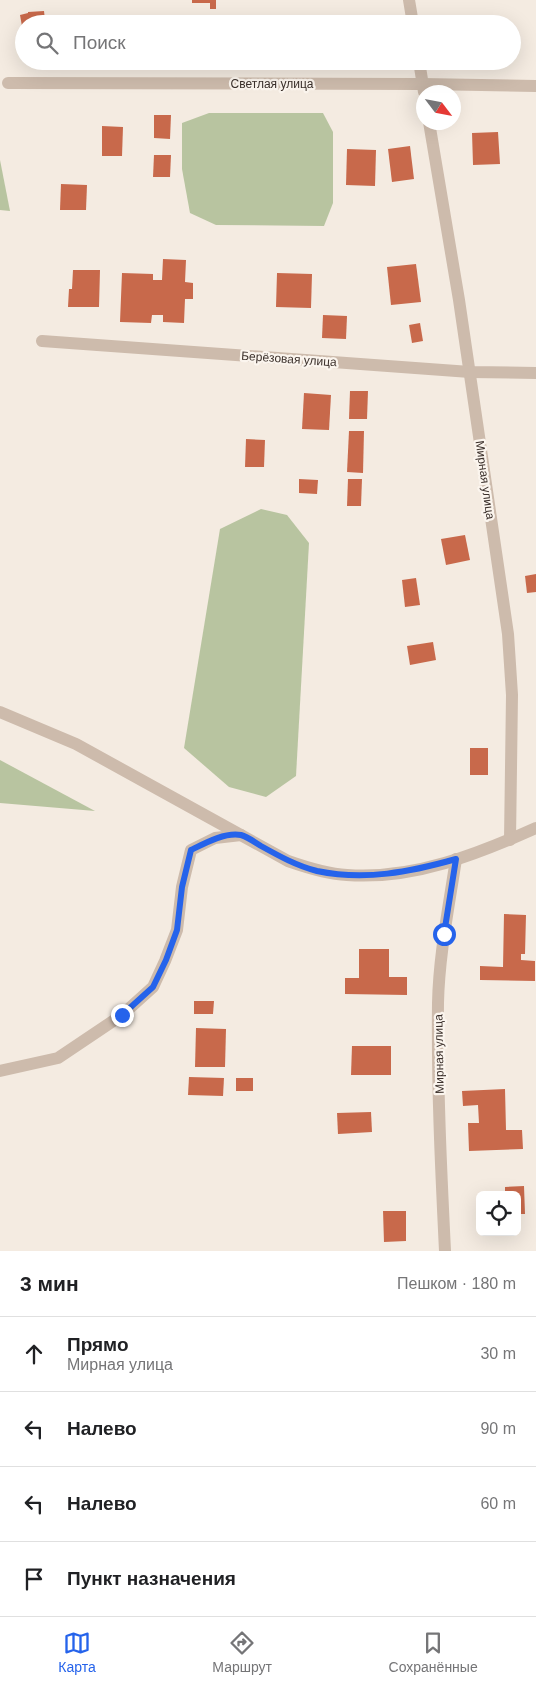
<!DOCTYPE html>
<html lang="ru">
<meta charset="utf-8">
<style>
:root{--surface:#fff;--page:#f2f2f2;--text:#202124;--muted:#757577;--line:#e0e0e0;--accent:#2563eb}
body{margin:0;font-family:Helvetica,sans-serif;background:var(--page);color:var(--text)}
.controls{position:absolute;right:15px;bottom:15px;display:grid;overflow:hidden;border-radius:8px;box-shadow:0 5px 20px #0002}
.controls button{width:45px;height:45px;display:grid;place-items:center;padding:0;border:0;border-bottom:1px solid var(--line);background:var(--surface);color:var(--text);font:25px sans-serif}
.compass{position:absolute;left:416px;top:85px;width:45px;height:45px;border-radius:50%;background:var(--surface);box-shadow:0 5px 20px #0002;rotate:122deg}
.stop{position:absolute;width:15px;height:15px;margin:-11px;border:4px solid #2563eb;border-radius:50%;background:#fff}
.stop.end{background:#2563eb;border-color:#fff;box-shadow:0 1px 5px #0008}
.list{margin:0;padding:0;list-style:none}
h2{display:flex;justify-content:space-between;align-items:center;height:65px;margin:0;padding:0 20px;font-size:21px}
h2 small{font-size:16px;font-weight:400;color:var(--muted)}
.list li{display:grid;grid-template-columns:32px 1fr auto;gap:15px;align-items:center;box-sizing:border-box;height:75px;padding:0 20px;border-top:1px solid var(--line)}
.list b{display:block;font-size:19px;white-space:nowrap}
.list p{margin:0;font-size:16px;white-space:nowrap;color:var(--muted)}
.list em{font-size:16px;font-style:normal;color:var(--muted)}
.icon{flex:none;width:28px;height:28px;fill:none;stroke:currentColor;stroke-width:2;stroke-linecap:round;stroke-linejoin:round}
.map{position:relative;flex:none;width:536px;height:1251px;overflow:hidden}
.search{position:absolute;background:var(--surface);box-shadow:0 5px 20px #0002;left:15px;right:15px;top:15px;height:55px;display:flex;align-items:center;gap:12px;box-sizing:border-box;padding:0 18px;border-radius:28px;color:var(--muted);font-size:19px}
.sheet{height:365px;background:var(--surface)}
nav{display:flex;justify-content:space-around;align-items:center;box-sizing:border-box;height:70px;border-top:1px solid var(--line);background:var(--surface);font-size:14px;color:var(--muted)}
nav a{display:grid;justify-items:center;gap:2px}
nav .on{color:var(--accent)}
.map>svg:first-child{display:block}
</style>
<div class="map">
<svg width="536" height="1251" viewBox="0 0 536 1251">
<rect width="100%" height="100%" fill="#f4ebe1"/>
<g fill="#b8c4a0">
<path d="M209 113H323L333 132V203L324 226 216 225 190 213 182 169V123Z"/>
<path d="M0 160 10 211 0 210Z"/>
<path d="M261 509 287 515 309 543 296 776 266 797 229 787 184 748 220 529Z"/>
<path d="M0 760 95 811 0 803Z"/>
</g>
<g fill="#c8694b">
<path d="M192 0H216V9H210V3H192Z"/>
<path d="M44 11 45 20H50V24H24L23 32 20 15 28 13V12Z"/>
<path d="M384 15 385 24H361L360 19Z"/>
<path d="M366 61H393V62L367 66Z"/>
<path d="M154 115H171L170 139 154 138Z"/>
<path d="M102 126 123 127 122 156H102Z"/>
<path d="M498 132 500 164 473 165 472 133Z"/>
<path d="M410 146 414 179 392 182 388 149Z"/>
<path d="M347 149 376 150 375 186 346 185Z"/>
<path d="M154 155H171L170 177H153Z"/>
<path d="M61 184 87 185 86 210H60Z"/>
<path d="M163 259 186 260 185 282 193 283V299H185L184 323 163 322V315H152L151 323 120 322 122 273 153 274V280H162Z"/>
<path d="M416 264 421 302 391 305 387 267Z"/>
<path d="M73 270H100L99 307H68L69 289H72Z"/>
<path d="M277 273 312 274 311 308 276 307Z"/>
<path d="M323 315 347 316 346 339 322 338Z"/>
<path d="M420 323 423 341 412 343 409 325Z"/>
<path d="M350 391H368L367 419H349Z"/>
<path d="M304 393 331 395 329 430 302 429Z"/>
<path d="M349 431H364L363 473 347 472Z"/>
<path d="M246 439 265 440 264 467H245Z"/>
<path d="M299 479 318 480 317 494 299 493Z"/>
<path d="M348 479H362L361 506H347Z"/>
<path d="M465 535 470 560 446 565 441 539Z"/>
<path d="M536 574V592L527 593 525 576Z"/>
<path d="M416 578 420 605 405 607 402 580Z"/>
<path d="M433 642 436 660 410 665 407 646Z"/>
<rect x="470" y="748" width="18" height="27"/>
<path d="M504 914 526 915 525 954H521V960L535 961V981L480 980V966L503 967Z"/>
<path d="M359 949H389V977H407V995L345 994V978H359Z"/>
<path d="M194 1001H214L213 1014H194Z"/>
<path d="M196 1028 226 1029 225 1067H195Z"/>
<path d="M352 1046H391V1075H351Z"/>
<path d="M189 1077 224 1078 223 1096 188 1095Z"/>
<rect x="236" y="1078" width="17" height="13"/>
<path d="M505 1089 506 1130H522L523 1149 469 1151 468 1123H479L478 1105 463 1106 462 1091Z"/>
<path d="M371 1112 372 1132 338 1134 337 1113Z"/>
<path d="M524 1186 525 1214H517V1195H505V1187Z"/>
<path d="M383 1211H406V1241L384 1242Z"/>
</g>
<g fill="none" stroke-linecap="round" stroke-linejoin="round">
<g stroke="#cdbbac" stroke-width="12">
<path d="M409 0 413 24"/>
<path d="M419 61 424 92"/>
<path d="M8 83 423 84 536 86"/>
<path d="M429 122 459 300 508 634 512 695 510 840"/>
<path d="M42 341 470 372 536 373"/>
<path d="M0 1071 58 1058 122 1015 153 987 165 961 177 930 182 887 191 850 215 838 241 835"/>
<path d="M445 1251C441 1169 437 1085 438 1003 439 955 449 906 456 859"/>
</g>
<path stroke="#cdbbac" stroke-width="12" d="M0 712 76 744 288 861C308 868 327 874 347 875 413 880 478 854 536 828"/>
</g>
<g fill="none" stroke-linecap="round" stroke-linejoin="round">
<path stroke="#2563eb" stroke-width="6" d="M122 1015 153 987 166 960 177 930 182 887 191 850C205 843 225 832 241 835 248 837 256 843 261 846 279 856 297 866 317 871 365 881 410 872 456 859L444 934"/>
</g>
<g text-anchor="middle" stroke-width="4.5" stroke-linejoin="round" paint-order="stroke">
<g font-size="12" fill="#3b302b" stroke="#fbf5ee">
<text x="272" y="88">Светлая улица</text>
<text transform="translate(289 359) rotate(4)" y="4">Берёзовая улица</text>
<text transform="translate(485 480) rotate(82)" y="4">Мирная улица</text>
<text transform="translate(439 1054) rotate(-91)" y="4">Мирная улица</text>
</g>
</g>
</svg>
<div class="controls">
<button><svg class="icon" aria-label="locate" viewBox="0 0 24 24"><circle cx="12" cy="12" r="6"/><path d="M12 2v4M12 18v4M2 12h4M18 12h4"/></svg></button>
</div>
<svg class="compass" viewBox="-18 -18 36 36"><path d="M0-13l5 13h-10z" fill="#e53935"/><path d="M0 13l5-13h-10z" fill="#757577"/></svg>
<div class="stop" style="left:444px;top:934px"></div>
<div class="stop end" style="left:122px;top:1015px"></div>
<div class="search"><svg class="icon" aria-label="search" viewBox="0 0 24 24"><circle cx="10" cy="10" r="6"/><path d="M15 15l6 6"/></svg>Поиск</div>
</div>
<section class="sheet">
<h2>3 мин<small>Пешком · 180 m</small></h2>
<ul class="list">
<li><svg class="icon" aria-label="ahead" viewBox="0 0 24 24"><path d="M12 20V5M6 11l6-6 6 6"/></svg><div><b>Прямо</b><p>Мирная улица</p></div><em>30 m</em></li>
<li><svg class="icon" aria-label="left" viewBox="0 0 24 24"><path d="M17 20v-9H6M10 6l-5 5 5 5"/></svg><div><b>Налево</b></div><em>90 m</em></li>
<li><svg class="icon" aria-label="left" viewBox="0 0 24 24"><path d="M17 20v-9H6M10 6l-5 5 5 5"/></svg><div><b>Налево</b></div><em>60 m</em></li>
<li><svg class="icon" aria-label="arrive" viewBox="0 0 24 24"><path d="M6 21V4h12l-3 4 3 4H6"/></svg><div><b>Пункт назначения</b></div></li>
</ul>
</section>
<nav>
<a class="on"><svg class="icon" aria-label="map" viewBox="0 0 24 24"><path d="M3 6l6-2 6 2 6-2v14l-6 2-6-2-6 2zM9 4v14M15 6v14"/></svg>Карта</a>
<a><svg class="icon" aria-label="directions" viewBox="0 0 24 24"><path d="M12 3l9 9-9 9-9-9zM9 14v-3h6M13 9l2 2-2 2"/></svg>Маршрут</a>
<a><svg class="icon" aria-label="saved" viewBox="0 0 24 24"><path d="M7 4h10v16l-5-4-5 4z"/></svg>Сохранённые</a>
</nav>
